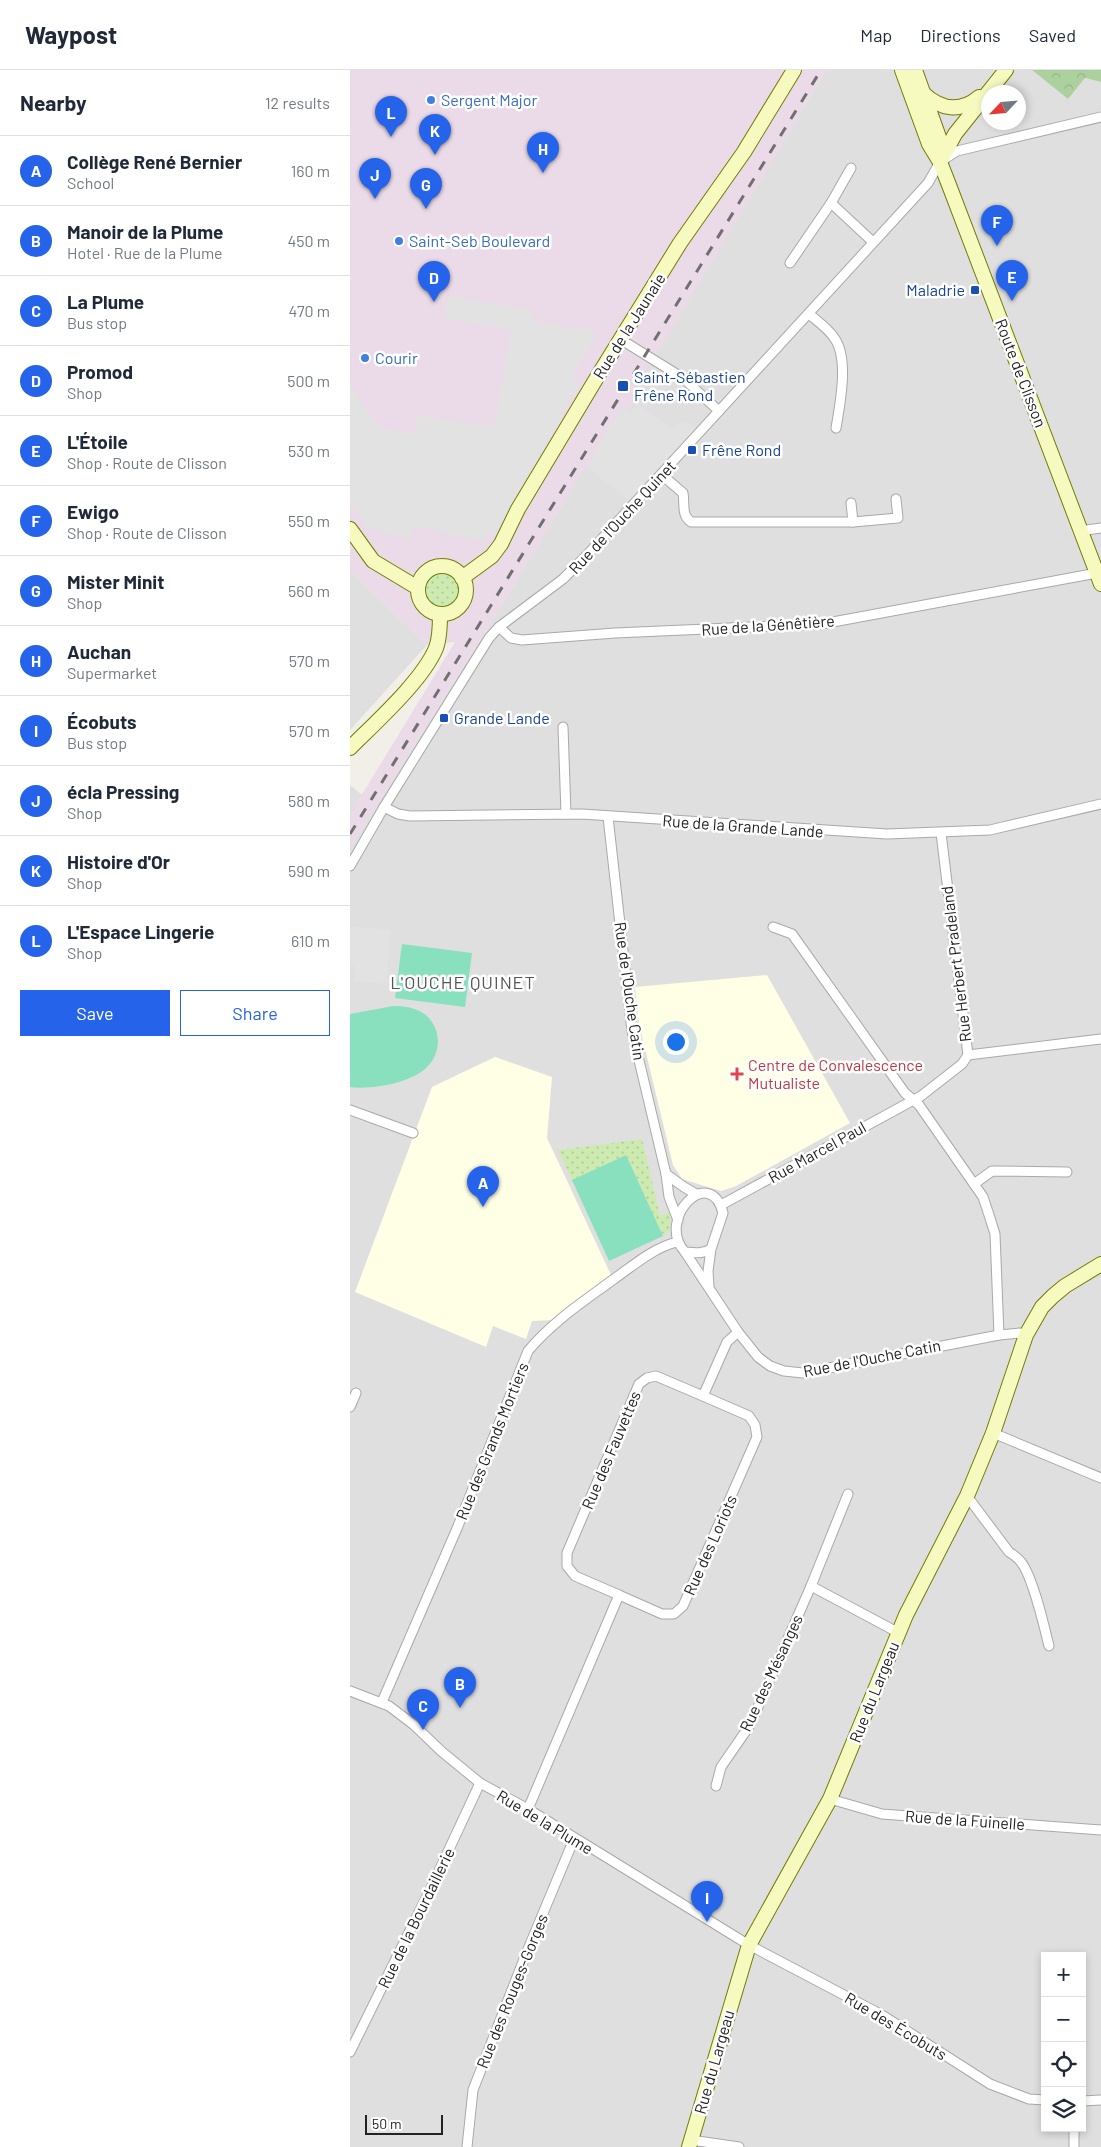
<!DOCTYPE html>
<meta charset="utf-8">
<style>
:root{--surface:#fff;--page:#f2f2f3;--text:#1f2937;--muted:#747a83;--line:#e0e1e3;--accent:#2563eb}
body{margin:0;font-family:Barlow,sans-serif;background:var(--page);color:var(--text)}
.controls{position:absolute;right:15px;bottom:15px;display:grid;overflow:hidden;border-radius:0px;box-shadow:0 2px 8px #0003}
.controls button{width:45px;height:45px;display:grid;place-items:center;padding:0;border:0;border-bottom:1px solid var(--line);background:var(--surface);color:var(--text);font:25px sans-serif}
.compass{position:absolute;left:631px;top:15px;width:45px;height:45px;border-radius:50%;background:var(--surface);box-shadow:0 2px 8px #0003;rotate:244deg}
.scale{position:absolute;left:15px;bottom:12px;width:78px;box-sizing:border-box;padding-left:5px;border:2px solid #222;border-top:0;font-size:14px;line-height:18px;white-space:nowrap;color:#222;-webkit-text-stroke:4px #fff;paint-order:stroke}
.you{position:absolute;left:325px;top:971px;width:18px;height:18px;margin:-12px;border:4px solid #fff;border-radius:50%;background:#1a73e8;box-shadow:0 0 0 8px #1a73e833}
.badge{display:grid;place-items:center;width:32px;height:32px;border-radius:50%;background:var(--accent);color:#fff;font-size:16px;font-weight:700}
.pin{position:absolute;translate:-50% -41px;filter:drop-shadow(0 1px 2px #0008)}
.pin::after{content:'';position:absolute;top:26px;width:18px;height:15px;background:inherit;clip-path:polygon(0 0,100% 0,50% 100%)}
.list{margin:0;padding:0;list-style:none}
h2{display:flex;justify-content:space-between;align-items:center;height:65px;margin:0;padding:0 20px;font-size:21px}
h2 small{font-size:16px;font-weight:400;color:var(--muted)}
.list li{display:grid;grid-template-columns:32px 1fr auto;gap:15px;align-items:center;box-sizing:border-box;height:70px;padding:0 20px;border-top:1px solid var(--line)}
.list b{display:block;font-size:19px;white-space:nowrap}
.list p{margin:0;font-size:16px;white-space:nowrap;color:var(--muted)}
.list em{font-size:16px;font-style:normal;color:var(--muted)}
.actions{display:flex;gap:10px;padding:15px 20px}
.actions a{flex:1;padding:11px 0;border:1px solid var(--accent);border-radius:0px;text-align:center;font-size:18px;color:var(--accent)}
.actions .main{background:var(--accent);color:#fff}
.icon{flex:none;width:28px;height:28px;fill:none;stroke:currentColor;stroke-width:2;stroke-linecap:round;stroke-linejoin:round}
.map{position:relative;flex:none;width:751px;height:2077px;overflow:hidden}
header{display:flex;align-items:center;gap:30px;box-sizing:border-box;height:70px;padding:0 25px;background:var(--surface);border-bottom:1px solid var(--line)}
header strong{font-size:24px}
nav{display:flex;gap:28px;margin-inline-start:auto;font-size:18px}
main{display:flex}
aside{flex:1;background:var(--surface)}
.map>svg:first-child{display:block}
</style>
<header>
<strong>Waypost</strong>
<nav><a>Map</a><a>Directions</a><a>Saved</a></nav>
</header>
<main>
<aside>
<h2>Nearby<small>12 results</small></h2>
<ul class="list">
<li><span class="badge">A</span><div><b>Collège René Bernier</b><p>School</p></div><em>160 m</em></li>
<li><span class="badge">B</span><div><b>Manoir de la Plume</b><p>Hotel · Rue de la Plume</p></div><em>450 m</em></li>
<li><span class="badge">C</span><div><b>La Plume</b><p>Bus stop</p></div><em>470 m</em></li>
<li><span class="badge">D</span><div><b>Promod</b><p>Shop</p></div><em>500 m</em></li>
<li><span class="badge">E</span><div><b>L'Étoile</b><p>Shop · Route de Clisson</p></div><em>530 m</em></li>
<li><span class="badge">F</span><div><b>Ewigo</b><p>Shop · Route de Clisson</p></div><em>550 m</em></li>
<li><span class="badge">G</span><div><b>Mister Minit</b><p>Shop</p></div><em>560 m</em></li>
<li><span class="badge">H</span><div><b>Auchan</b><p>Supermarket</p></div><em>570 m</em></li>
<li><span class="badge">I</span><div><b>Écobuts</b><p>Bus stop</p></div><em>570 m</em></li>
<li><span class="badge">J</span><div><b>écla Pressing</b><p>Shop</p></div><em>580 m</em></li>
<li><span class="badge">K</span><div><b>Histoire d'Or</b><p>Shop</p></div><em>590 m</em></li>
<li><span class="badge">L</span><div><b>L'Espace Lingerie</b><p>Shop</p></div><em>610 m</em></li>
</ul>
<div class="actions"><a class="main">Save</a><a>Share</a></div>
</aside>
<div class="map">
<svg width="751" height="2077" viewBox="0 0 751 2077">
<defs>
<pattern id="grass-dots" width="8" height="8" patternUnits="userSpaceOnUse" patternTransform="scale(1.25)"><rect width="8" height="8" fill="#cdebb0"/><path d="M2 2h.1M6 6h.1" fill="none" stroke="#b0c997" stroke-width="1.8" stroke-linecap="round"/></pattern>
<pattern id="forest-crowns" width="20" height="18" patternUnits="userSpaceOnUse" patternTransform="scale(1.25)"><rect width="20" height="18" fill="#add19e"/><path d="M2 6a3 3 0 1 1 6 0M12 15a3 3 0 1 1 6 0" fill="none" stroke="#95b388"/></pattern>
</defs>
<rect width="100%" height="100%" fill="#f2efe9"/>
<g fill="#e0dfdf" fill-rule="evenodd">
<path d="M476 0H682L718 28 735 8 751 12V2077H0V777L132 567 271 338 289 324 282 320 307 282ZM638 22H668V52H638ZM695 1886H732V2058H695Z"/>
<path d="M0 500 77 575 0 660Z"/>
<path d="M0 715 12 725 0 744Z"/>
</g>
<path fill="#ebdbe8" d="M0 0H476L308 282 282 320 290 325 277 342 271 339 132 567 0 777V744L105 572 77 575 0 500Z"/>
<g fill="#ffffe5">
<path d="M417 905 500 1053 386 1116 371 1121 332 1109 323 1095 289 954 285 917Z"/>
<path d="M145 987 202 1007 197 1068 261 1205 202 1250 182 1251 176 1269 143 1256 136 1277 5 1222 82 1017Z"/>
</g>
<g fill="url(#grass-dots)">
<circle cx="92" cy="520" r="17"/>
<path d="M292 1069 310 1146 320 1142V1159L313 1166 276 1085 222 1110 208 1080Z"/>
</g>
<path fill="url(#forest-crowns)" d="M682 0H751V12L735 8 718 29Z"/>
<g fill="#88e0be">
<path d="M52 874 122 883 115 937 45 928Z"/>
<path d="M43 936C53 936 64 937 73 943 91 955 93 982 77 997 62 1013 21 1020 0 1017V944Z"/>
<path d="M276 1085 313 1166 259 1191 222 1110Z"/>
</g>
<g fill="#e2e2e2">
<path d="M98 226 183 240 181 251 240 260 247 265 221 308 230 314 144 465 137 463 136 472 64 456 61 470 17 457 0 432V315L25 352 34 358 65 364 67 345 144 357 161 260 94 248Z"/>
<path d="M287 333 321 358 326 357 332 350 346 359 281 432 236 396 271 338 280 343Z"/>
<path d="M0 856 40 860 37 914 4 911 5 896H0Z"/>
<path d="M353 1128 363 1132 368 1142 356 1175H342L333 1167 335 1149 343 1130Z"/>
</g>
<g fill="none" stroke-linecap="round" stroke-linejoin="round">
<g stroke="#a9a9a9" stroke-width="11">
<g id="street">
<path d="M501 98 481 133 523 172"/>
<path d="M440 193 481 133"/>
<path d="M459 244C467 251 479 259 485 269 499 290 490 334 486 358"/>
<path d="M270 269 333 308 369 341"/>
<path d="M312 405 333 423C335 434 331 445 341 452H503L501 433"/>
<path d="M503 452 548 448 546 429"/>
<path d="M730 461 751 458"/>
<path d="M149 557 161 568 172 570 265 563 472 554 747 503"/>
<path d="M213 657 216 744"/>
<path d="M34 737 48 744 60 746 232 744 537 764 640 760 751 734"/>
<path d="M258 747 282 961 316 1104 319 1127 328 1150"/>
<path d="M0 796 34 737 139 568 149 557 213 509 237 485 578 113 590 92 607 81 751 47"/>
<path d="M423 857 442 864 555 1023 569 1035 633 1127 639 1145 645 1164 649 1265"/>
<path d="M618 985 751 969"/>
<path d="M0 1040 63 1063"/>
<path d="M316 1104 334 1117 346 1124"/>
<path d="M624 1114 642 1101 717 1102"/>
<path d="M371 1135 571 1026 612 994 618 985 591 763"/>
<path d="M335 1182 388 1262 408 1287 420 1296 434 1301 453 1303 649 1265 670 1263 676 1265"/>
<path d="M359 1217 358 1201 361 1179 373 1143C360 1093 305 1149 335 1182 345 1183 353 1184 361 1179"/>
<path d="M0 1337 6 1323"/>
<path d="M643 1363 751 1408"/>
<path d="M498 1424 461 1516 549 1563"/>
<path d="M617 1426 659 1482C664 1485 668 1488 671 1492 683 1507 694 1556 699 1576"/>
<path d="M269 1525 225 1506 217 1496V1483L289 1314 297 1308 306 1306 353 1326 377 1272 388 1262"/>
<path d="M0 1621 39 1636 64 1655 91 1681 130 1713 178 1739 399 1875 532 1945 640 2014 679 2029 695 2030"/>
<path d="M32 1632 108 1456 178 1281C202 1252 234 1231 264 1209 284 1195 303 1178 327 1172"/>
<path d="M366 1716 371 1697 400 1655 461 1516"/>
<path d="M480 1729 532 1744 751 1760"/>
<path d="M178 1739 269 1525 312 1544H324L333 1536 407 1367 405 1355 399 1346 353 1326"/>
<path d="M0 1982 81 1818 130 1713"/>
<path d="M732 2031 751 2030"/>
<path d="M724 2058V2077"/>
<path d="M341 2070 389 2077"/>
<path d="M117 2077 123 2020 176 1884 224 1769"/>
</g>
</g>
<g stroke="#707d05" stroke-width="16">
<g id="secondary">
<path d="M552 0 579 74 590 92 599 115 751 514"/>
<path d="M565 0 590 70V86"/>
<path d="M573 23C591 40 610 43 629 27"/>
<path d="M590 92 605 64 656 0"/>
<path d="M0 459 23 491 68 518"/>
<circle cx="92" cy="520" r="24"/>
<path d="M112 508 142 486 151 474 168 439 249 304 330 173 394 82 444 0"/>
<path d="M0 678C25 653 73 610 86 578 90 568 90 555 90 544"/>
<path d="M339 2077 399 1875 480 1729 556 1545 617 1426 643 1363 676 1265 692 1237 703 1226 715 1216 751 1194"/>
</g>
</g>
<use href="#street" stroke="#fff" stroke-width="9"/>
<use href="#secondary" stroke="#f7fabf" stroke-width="14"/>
<path stroke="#707070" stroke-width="3" stroke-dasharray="10 10" stroke-linecap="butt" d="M0 764 471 0"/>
</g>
<g fill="#3f7fe0" stroke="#fff" stroke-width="2">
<circle cx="81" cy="30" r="5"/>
<circle cx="49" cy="171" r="5"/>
<circle cx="15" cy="288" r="5"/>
</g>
<g fill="#1a4fb4" stroke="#fff" stroke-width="2">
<rect x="620" y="215" width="10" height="10" rx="2.5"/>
<rect x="267" y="310" width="12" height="12" rx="2.5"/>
<rect x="337" y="375" width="10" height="10" rx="2.5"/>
<rect x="89" y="643" width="10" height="10" rx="2.5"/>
</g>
<path fill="#e0444e" stroke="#fff" stroke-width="2" d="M384.5 996.5h5v5h5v5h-5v5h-5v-5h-5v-5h5z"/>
<g text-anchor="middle" stroke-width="5" stroke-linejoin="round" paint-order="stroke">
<g font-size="16" fill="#366cbe" stroke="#fff" text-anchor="start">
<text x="91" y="36">Sergent Major</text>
<text x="59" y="177">Saint-Seb Boulevard</text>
<text x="25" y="294">Courir</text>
</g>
<g font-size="16" fill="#164399" stroke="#fff" text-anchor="start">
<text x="615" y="226" text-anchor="end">Maladrie</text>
<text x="284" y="313">Saint-Sébastien<tspan x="284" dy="18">Frêne Rond</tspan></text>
<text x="352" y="386">Frêne Rond</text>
<text x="104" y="654">Grande Lande</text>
</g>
<g font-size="16" fill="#222" stroke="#fff">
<text transform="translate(279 256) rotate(-58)" y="6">Rue de la Jaunaie</text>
<text transform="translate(671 303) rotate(69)" y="6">Route de Clisson</text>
<text transform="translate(272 447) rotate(-47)" y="6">Rue de l'Ouche Quinet</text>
<text transform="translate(418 555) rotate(-4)" y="6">Rue de la Génêtière</text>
<text transform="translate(393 756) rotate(4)" y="6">Rue de la Grande Lande</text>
<text transform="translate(606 894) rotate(-97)" y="6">Rue Herbert Pradeland</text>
<text transform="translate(280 921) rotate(82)" y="6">Rue de l'Ouche Catin</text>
<text transform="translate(467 1082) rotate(-29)" y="6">Rue Marcel Paul</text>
<text transform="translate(522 1288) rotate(-11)" y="6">Rue de l'Ouche Catin</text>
<text transform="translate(142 1371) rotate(-68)" y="6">Rue des Grands Mortiers</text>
<text transform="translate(261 1380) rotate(-67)" y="6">Rue des Fauvettes</text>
<text transform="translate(360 1475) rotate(-66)" y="6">Rue des Loriots</text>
<text transform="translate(421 1603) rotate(-65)" y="6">Rue des Mésanges</text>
<text transform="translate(524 1622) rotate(-68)" y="6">Rue du Largeau</text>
<text transform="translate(615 1750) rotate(4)" y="6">Rue de la Fuinelle</text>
<text transform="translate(195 1752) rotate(31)" y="6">Rue de la Plume</text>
<text transform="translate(66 1848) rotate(-64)" y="6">Rue de la Bourdaillerie</text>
<text transform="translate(162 1921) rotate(-68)" y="6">Rue des Rouges-Gorges</text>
<text transform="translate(546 1956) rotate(31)" y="6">Rue des Écobuts</text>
<text transform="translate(364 1992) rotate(-74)" y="6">Rue du Largeau</text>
</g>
<g font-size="16" fill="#be3a42" stroke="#fff" text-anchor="start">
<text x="398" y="1001">Centre de Convalescence<tspan x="398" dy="18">Mutualiste</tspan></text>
</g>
<g font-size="18" letter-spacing="1" fill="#555" stroke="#fff">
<text x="113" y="919">L'OUCHE QUINET</text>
</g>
</g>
</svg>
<div class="controls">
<button>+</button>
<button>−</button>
<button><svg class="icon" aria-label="locate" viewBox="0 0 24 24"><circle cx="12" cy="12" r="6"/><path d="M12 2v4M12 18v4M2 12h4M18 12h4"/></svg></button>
<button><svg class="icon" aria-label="layers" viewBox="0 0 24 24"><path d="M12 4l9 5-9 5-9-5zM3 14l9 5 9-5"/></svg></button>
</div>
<svg class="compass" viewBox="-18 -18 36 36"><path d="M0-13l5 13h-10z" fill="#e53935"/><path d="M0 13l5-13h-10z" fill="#747a83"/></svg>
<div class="scale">50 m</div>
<div class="you"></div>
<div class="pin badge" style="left:133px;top:1137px">A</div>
<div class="pin badge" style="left:110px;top:1638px">B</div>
<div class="pin badge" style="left:73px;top:1660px">C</div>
<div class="pin badge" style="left:84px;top:232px">D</div>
<div class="pin badge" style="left:662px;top:231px">E</div>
<div class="pin badge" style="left:647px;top:176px">F</div>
<div class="pin badge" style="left:76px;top:139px">G</div>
<div class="pin badge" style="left:193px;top:103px">H</div>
<div class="pin badge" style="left:357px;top:1852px">I</div>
<div class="pin badge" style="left:25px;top:129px">J</div>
<div class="pin badge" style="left:85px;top:85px">K</div>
<div class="pin badge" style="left:41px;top:67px">L</div>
</div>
</main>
